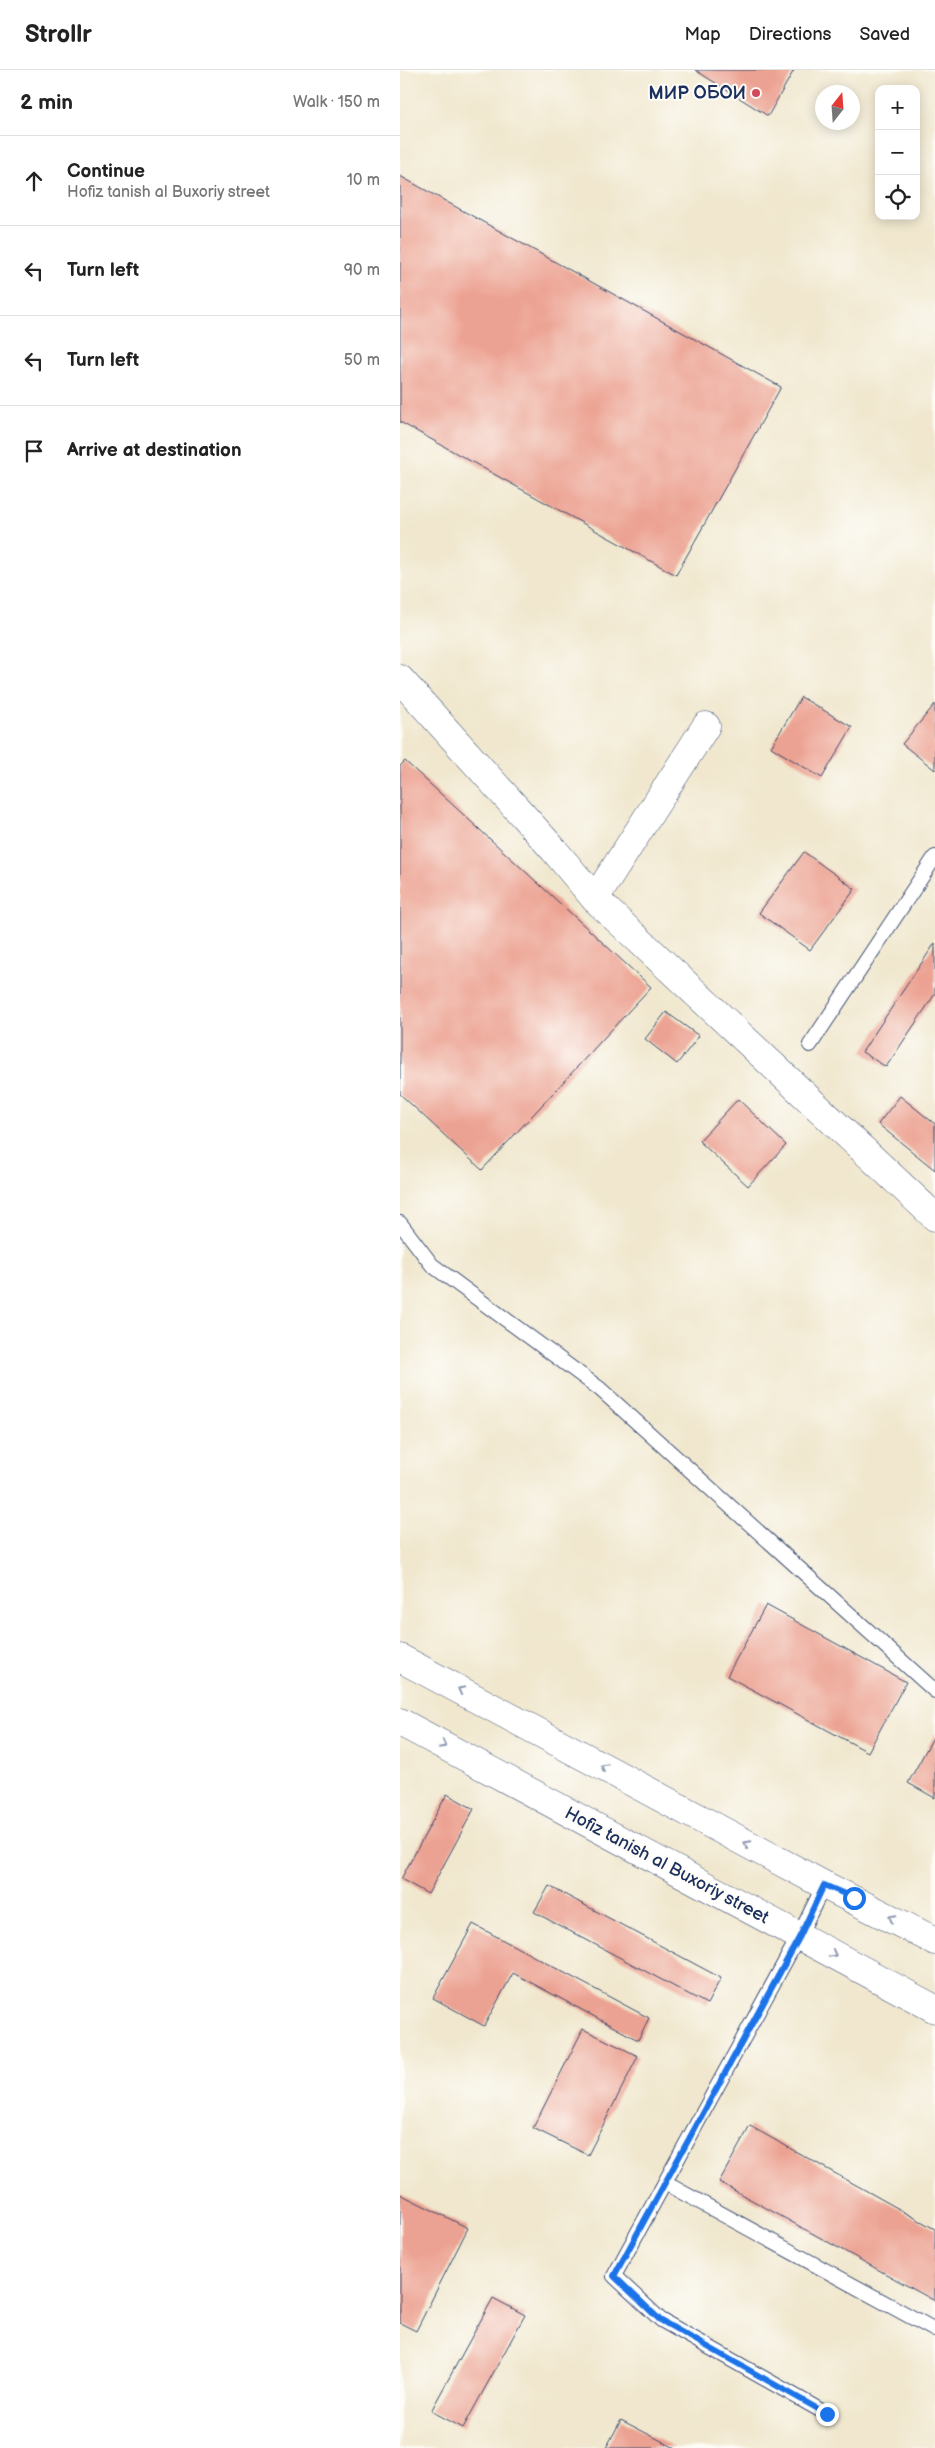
<!DOCTYPE html>
<meta charset="utf-8">
<style>
:root{--surface:#fff;--page:#f6f6f6;--text:#222;--muted:#767676;--line:#e0e0e0}
body{margin:0;font-family:"Balsamiq Sans",sans-serif;background:var(--page);color:var(--text)}
.controls{position:absolute;right:15px;top:15px;display:grid;overflow:hidden;border-radius:10px;box-shadow:0 2px 12px #0003}
.controls button{width:45px;height:45px;display:grid;place-items:center;padding:0;border:0;border-bottom:1px solid var(--line);background:var(--surface);color:var(--text);font:25px sans-serif}
.compass{position:absolute;left:415px;top:15px;width:45px;height:45px;border-radius:50%;background:var(--surface);box-shadow:0 2px 12px #0003;rotate:17deg}
.stop{position:absolute;width:15px;height:15px;margin:-11px;border:4px solid #1a73e8;border-radius:50%;background:#fff}
.stop.end{background:#1a73e8;border-color:#fff;box-shadow:0 1px 5px #0008}
.list{margin:0;padding:0;list-style:none}
h2{display:flex;justify-content:space-between;align-items:center;height:65px;margin:0;padding:0 20px;font-size:21px}
h2 small{font-size:16px;font-weight:400;color:var(--muted)}
.list li{display:grid;grid-template-columns:32px 1fr auto;gap:15px;align-items:center;box-sizing:border-box;height:90px;padding:0 20px;border-top:1px solid var(--line)}
.list b{display:block;font-size:19px;white-space:nowrap}
.list p{margin:0;font-size:16px;white-space:nowrap;color:var(--muted)}
.list em{font-size:16px;font-style:normal;color:var(--muted)}
.icon{flex:none;width:28px;height:28px;fill:none;stroke:currentColor;stroke-width:2;stroke-linecap:round;stroke-linejoin:round}
.map{position:relative;flex:none;width:535px;height:2378px;overflow:hidden}
header{display:flex;align-items:center;gap:30px;box-sizing:border-box;height:70px;padding:0 25px;background:var(--surface);border-bottom:1px solid var(--line)}
header strong{font-size:24px}
nav{display:flex;gap:28px;margin-inline-start:auto;font-size:18px}
main{display:flex}
aside{flex:1;background:var(--surface)}
.map>svg:first-child{display:block}
</style>
<header>
<strong>Strollr</strong>
<nav><a>Map</a><a>Directions</a><a>Saved</a></nav>
</header>
<main>
<aside>
<h2>2 min<small>Walk · 150 m</small></h2>
<ul class="list">
<li><svg class="icon" aria-label="ahead" viewBox="0 0 24 24"><path d="M12 20V5M6 11l6-6 6 6"/></svg><div><b>Continue</b><p>Hofiz tanish al Buxoriy street</p></div><em>10 m</em></li>
<li><svg class="icon" aria-label="left" viewBox="0 0 24 24"><path d="M17 20v-9H6M10 6l-5 5 5 5"/></svg><div><b>Turn left</b></div><em>90 m</em></li>
<li><svg class="icon" aria-label="left" viewBox="0 0 24 24"><path d="M17 20v-9H6M10 6l-5 5 5 5"/></svg><div><b>Turn left</b></div><em>50 m</em></li>
<li><svg class="icon" aria-label="arrive" viewBox="0 0 24 24"><path d="M6 21V4h12l-3 4 3 4H6"/></svg><div><b>Arrive at destination</b></div></li>
</ul>
</aside>
<div class="map">
<svg width="535" height="2378" viewBox="0 0 535 2378">
<rect width="100%" height="100%" fill="#fdfcf7"/>
<filter id="ink" filterUnits="userSpaceOnUse"><feTurbulence type="fractalNoise" baseFrequency=".02" numOctaves="2"/><feDisplacementMap in="SourceGraphic" scale="10" xChannelSelector="R" yChannelSelector="G"/><feConvolveMatrix kernelMatrix="1 2 1 2 8 2 1 2 1" color-interpolation-filters="sRGB"/></filter>
<filter id="wash" filterUnits="userSpaceOnUse"><feTurbulence type="fractalNoise" baseFrequency=".0096" numOctaves="4" result="noise"/><feDisplacementMap in="SourceGraphic" scale="20" xChannelSelector="R" yChannelSelector="G"/><feGaussianBlur stdDeviation="1.12" result="paint"/><feColorMatrix in="noise" values="0 0 0 0 0 0 0 0 0 0 0 0 0 0 0 0 0 1.4 0 .05"/><feComposite in="paint" operator="in"/></filter>
<g filter="url(#wash)">
<rect width="100%" height="100%" fill="#f0e7ce"/>
<g id="blocks">
<g fill="#eca292">
<path d="M295 0H394L368 46Z"/>
<path d="M0 106 381 317 276 505 0 352Z"/>
<path d="M401 627 452 657 422 708 371 677Z"/>
<path d="M535 634V700L502 674Z"/>
<path d="M5 691 251 917 82 1100 0 1024V696Z"/>
<path d="M404 782 455 819 410 880 359 843Z"/>
<path d="M535 873V924L486 997 462 982Z"/>
<path d="M266 942 299 966 277 994 245 969Z"/>
<path d="M500 1026 535 1054V1100L478 1054Z"/>
<path d="M338 1029 386 1075 348 1116 299 1071Z"/>
<path d="M366 1535 506 1612 468 1682 327 1606Z"/>
<path d="M535 1664V1728L508 1713Z"/>
<path d="M47 1724 74 1739 28 1824 1 1809Z"/>
<path d="M149 1816 321 1908 307 1934 134 1842Z"/>
<path d="M73 1854 249 1948 238 1970 113 1903 84 1956 33 1928Z"/>
<path d="M183 1959 238 1986 188 2085 133 2058Z"/>
<path d="M350 2056 535 2159V2231L319 2112Z"/>
<path d="M0 2124 68 2158 16 2261 0 2253Z"/>
<path d="M93 2228 125 2245 63 2358 31 2341Z"/>
<path d="M221 2350 275 2378H206Z"/>
</g>
</g>
</g>
<g filter="url(#ink)">
<use href="#blocks" fill-opacity="0" stroke="#3b4b6f" stroke-width="1"/>
<g fill="none" stroke-linecap="round" stroke-linejoin="round">
<g stroke="#3b4b6f" stroke-width="16">
<g id="service">
<path d="M410 975 535 787"/>
<path d="M0 1153 32 1195 200 1319 535 1621"/>
<path d="M424 1815 399 1866 214 2206 261 2250 427 2344"/>
<path d="M265 2113 535 2260"/>
</g>
</g>
<g stroke="#3b4b6f" stroke-width="29">
<g id="minor">
<path d="M0 609 154 780 195 829"/>
<path d="M306 656 195 829 535 1147"/>
</g>
</g>
<g stroke="#3b4b6f" stroke-width="29">
<g id="secondary">
<path d="M0 1588 424 1815 535 1871"/>
<path d="M0 1652 535 1939"/>
</g>
</g>
<use href="#service" stroke="#fff" stroke-width="14"/>
<use href="#minor" stroke="#fff" stroke-width="28"/>
<use href="#secondary" stroke="#fff" stroke-width="28"/>
</g>
<defs><path id="oneway-chevron" d="M-2-3.5L2.5 0L-2 3.5" fill="none" stroke-width="1.6" stroke-linecap="round" stroke-linejoin="round" transform="scale(1.25)"/></defs>
<g stroke="#8d97ae">
<use href="#oneway-chevron" transform="translate(61 1620) rotate(-152)"/>
<use href="#oneway-chevron" transform="translate(43 1675) rotate(28)"/>
<use href="#oneway-chevron" transform="translate(204 1697) rotate(-152)"/>
<use href="#oneway-chevron" transform="translate(347 1774) rotate(-152)"/>
<use href="#oneway-chevron" transform="translate(492 1848) rotate(-152)"/>
<use href="#oneway-chevron" transform="translate(433 1884) rotate(28)"/>
</g>
</g>
<g fill="none" stroke-linecap="round" stroke-linejoin="round" filter="url(#ink)">
<path stroke="#1a73e8" stroke-width="6" d="M427 2344 260 2250 214 2206 400 1866 424 1815 454 1828"/>
</g>
<circle fill="#d1495b" stroke="#fdfcf7" stroke-width="2" cx="356" cy="23" r="5"/>
<g text-anchor="middle" stroke-width="4" stroke-linejoin="round" paint-order="stroke">
<g font-size="18" font-weight="bold" fill="#1b2f5e" stroke="#fdfcf7" text-anchor="end">
<text x="346" y="29">МИР ОБОИ</text>
</g>
<g font-size="18" fill="#1b2f5e" stroke="#fdfcf7">
<text transform="translate(267 1795) rotate(28)" y="6">Hofiz tanish al Buxoriy street</text>
</g>
</g>
</svg>
<div class="controls">
<button>+</button>
<button>−</button>
<button><svg class="icon" aria-label="locate" viewBox="0 0 24 24"><circle cx="12" cy="12" r="6"/><path d="M12 2v4M12 18v4M2 12h4M18 12h4"/></svg></button>
</div>
<svg class="compass" viewBox="-18 -18 36 36"><path d="M0-13l5 13h-10z" fill="#e53935"/><path d="M0 13l5-13h-10z" fill="#767676"/></svg>
<div class="stop" style="left:454px;top:1828px"></div>
<div class="stop end" style="left:427px;top:2344px"></div>
</div>
</main>
